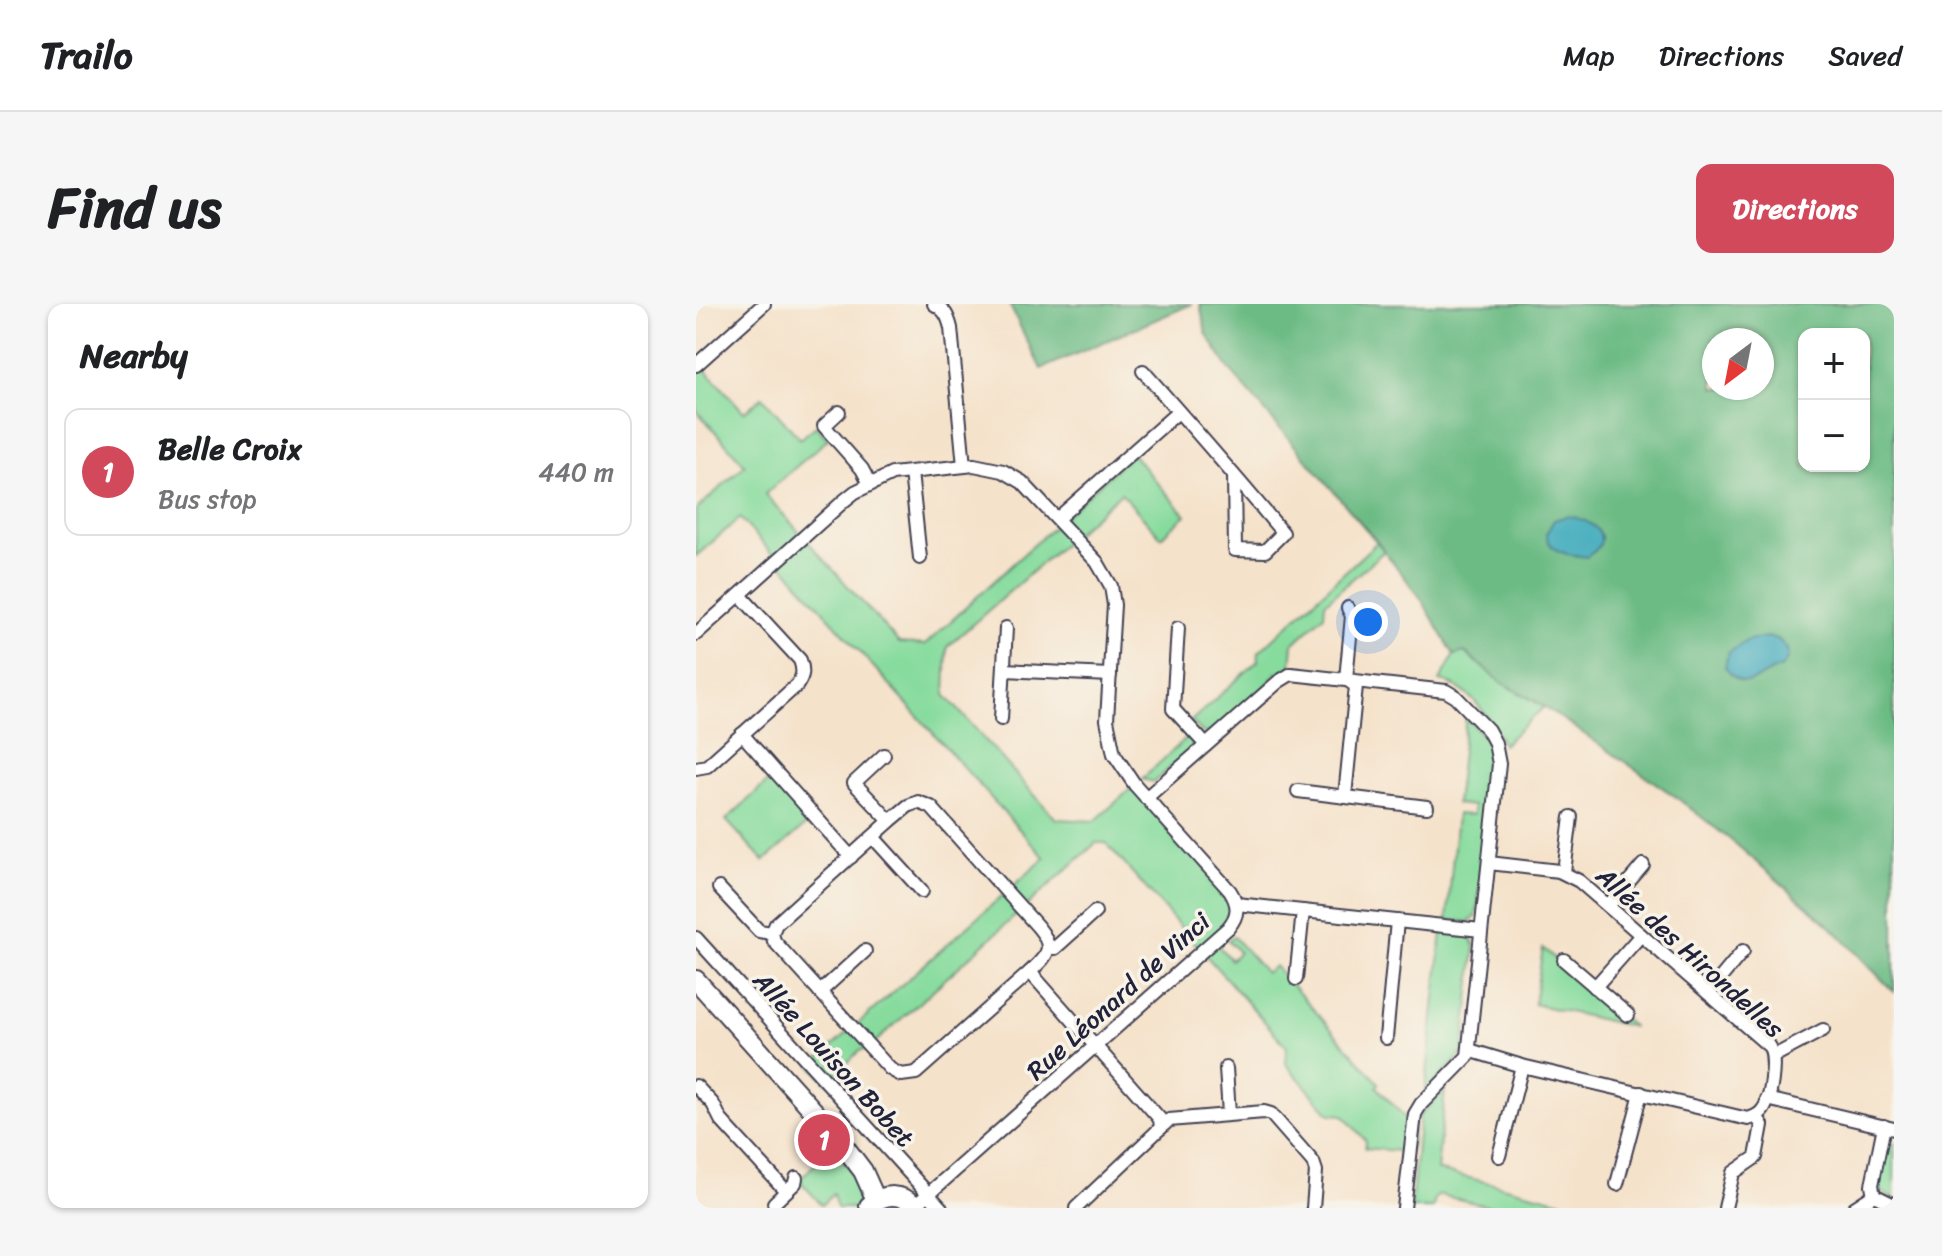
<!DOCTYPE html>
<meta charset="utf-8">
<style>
:root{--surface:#fff;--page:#f6f6f6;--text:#202124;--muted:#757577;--line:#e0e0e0;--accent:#d1495b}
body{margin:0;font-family:Sriracha,sans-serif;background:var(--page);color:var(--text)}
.controls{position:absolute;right:24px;top:24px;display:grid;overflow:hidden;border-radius:16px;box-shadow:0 2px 6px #0004}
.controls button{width:72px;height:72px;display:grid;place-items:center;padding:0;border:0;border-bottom:2px solid var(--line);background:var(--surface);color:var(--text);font:40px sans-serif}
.compass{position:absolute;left:1006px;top:24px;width:72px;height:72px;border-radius:50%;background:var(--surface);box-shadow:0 2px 6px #0004;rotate:212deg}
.you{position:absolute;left:672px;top:318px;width:28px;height:28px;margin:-20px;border:6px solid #fff;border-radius:50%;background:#1a73e8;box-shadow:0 0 0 12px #1a73e833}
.badge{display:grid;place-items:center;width:52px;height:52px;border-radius:50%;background:var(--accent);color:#fff;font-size:26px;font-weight:700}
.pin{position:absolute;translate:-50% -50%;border:4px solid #fff;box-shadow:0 2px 8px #0006}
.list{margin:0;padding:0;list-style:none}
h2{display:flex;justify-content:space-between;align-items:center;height:104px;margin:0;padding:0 32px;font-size:34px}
h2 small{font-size:26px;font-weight:400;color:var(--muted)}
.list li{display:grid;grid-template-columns:52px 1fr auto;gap:24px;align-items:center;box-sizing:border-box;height:128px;margin:0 16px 16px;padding:0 16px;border:2px solid var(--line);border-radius:16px}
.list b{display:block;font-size:30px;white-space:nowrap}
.list p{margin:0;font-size:26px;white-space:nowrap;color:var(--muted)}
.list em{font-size:26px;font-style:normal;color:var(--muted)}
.map{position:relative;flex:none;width:1198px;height:904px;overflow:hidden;border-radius:16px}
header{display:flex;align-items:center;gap:48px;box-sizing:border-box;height:112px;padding:0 40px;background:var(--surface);border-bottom:2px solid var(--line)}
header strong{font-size:38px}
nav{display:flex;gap:44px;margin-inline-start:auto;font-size:28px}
.intro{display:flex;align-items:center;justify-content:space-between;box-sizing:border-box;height:192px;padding:0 48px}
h1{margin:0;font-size:56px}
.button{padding:20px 36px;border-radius:16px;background:var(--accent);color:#fff;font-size:28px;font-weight:700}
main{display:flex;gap:48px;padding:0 48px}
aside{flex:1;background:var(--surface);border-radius:16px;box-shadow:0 2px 6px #0004}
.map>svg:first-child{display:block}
</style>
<header>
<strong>Trailo</strong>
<nav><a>Map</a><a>Directions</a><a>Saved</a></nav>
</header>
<div class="intro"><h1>Find us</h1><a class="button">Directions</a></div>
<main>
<aside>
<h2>Nearby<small></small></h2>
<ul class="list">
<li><span class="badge">1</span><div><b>Belle Croix</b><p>Bus stop</p></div><em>440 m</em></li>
</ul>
</aside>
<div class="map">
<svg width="1198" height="904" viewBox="0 0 1198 904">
<rect width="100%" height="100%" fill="#f7f3e8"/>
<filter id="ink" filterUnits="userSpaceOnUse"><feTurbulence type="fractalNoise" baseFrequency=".0125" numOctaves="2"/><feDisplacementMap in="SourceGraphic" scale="16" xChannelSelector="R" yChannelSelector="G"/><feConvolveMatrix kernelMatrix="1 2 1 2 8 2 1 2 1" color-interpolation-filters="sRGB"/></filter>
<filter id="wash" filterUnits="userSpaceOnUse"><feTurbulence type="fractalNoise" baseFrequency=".006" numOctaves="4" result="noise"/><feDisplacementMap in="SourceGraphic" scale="32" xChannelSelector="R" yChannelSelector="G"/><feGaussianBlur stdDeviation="1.8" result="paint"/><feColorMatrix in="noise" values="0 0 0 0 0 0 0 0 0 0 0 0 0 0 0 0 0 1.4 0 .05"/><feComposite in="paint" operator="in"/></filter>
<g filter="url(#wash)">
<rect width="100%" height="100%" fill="#f5e2ca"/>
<g fill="#86db9d" stroke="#547e6c" stroke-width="2">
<path d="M7 63 48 108 66 93 104 135 120 122 132 135 69 190 203 339 229 341 436 150 490 211 465 233 425 189 251 343 249 391 360 515 399 517 439 481 541 600 518 637 535 656 543 648 532 636 537 632 570 669 579 662 683 779 681 783 711 816 719 810 714 848 669 844 670 837 647 811 634 810 631 807 590 760 591 743 410 539H400L174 743 163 747 131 779 115 761 349 554 44 214 0 252V206L49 161 0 106V70Z"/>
<path d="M681 238 688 247 629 299 628 311 597 340 595 363 579 370 572 380 515 429H507L495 417 562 357 563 348Z"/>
<path d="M768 348 806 379 848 403 807 441C797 416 772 382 744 377L758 351Z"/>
<path d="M770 412 791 437 796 463 782 602 780 613 772 618 751 616 761 510 777 511V502L760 500Z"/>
<path d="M495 430 499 437 494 447 458 478 446 475Z"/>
<path d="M78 472 117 515 68 557 30 516Z"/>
<path d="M746 627 774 631 779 642 767 749 729 789Z"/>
<path d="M847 644 937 723 838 700Z"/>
<path d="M749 786 741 866 894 904H800L744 891 739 894 737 904H715L724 811Z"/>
<path d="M1198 839V895L1183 887 1181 882 1189 846Z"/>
<path d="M135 844C151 861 169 879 160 904H141L137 890 126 901 103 876Z"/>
</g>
<g fill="#6cbb84" stroke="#476e60" stroke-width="2" fill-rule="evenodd">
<path d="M313 0H496L345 65Z"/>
<path d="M504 0H1198V688L1136 624 1041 541 980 493 843 399 806 379 769 348 758 351 724 293 681 238 533 65 510 29ZM1108 30H1168V162H1108ZM1018 36H1066V84H1018Z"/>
</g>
<g fill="#3ba9bb" stroke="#2e667b" stroke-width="2">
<path d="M871 212C897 215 922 235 890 253 872 250 854 250 850 230L858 216Z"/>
<path d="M1071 333 1082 335 1091 345 1092 353 1086 363C1061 371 1049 392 1029 363L1032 349 1052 336Z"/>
</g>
</g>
<g filter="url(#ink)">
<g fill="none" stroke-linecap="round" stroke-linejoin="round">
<g stroke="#423f50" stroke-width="16">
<g id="minor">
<path d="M238 0C249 6 252 12 255 24L268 162"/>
<path d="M0 61 68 0"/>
<path d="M447 67C494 120 541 174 587 229L569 247 539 246 538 171"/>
<path d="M143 108 128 122 166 165 174 180"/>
<path d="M215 168 224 254"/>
<path d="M362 214 482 108"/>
<path d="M482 324 477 405 510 441"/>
<path d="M0 330 149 196 159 188 196 170 278 161 307 167 326 178 401 258 415 282 418 301 411 416 418 450 439 481 534 587C543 601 543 611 532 624L220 901"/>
<path d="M308 366 414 371"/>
<path d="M650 375 656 312 652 304"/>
<path d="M305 415 310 324"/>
<path d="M46 430 155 553"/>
<path d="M188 451 158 479 194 517"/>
<path d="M0 464 11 462 101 381C107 372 108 367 104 356L44 291"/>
<path d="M602 487 731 503"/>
<path d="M649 492 660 382 650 375"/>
<path d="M450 494 582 378 595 370 750 387 760 393 792 426 799 439 803 460 772 752 725 800 719 810 708 904"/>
<path d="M222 498 235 503 342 623C360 645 351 651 334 668L220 769 205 771 194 765 78 637 76 629 80 620 194 517 212 502Z"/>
<path d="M177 533 226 587"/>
<path d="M868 568 875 513"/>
<path d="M23 584 63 627 76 629"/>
<path d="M541 600 785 626"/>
<path d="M912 602 947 561"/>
<path d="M0 634 245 904"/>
<path d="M353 643 359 644 399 608"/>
<path d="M868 656 932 711"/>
<path d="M334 668 464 815 465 824"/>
<path d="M600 675 607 607"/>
<path d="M899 683 945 631"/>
<path d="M124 688 169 647"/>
<path d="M1012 689 1047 647"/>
<path d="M690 734 701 617"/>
<path d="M773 746 826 762 1052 815C1057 813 1060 813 1064 809 1076 799 1080 756 1074 743L883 577 863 567 793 559"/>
<path d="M1078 752 1127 726"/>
<path d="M530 764 533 810"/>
<path d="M0 782 17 800 25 816 90 887"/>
<path d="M1071 795 1198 825"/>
<path d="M1188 822 1176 881 1178 891 1198 901"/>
<path d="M803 852 826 762"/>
<path d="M921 880 945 789"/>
<path d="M78 899 99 879 100 874"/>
<path d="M380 904 473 816 568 808 575 810 617 858 620 867 617 904"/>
<path d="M1029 904 1037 869 1060 853 1066 821 1060 812"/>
<path d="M1158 904 1178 891"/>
</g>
</g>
<g stroke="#423f50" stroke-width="22">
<g id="secondary">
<path d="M0 676 142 834 167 867 180 896"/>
<path d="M173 902C189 888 207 889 222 904"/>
</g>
</g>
<use href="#minor" stroke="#fff" stroke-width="12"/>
<use href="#secondary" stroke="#fff" stroke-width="18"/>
</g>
</g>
<g text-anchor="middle" stroke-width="7" stroke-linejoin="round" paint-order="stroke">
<g font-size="26" fill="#22223b" stroke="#f7f3e8">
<text transform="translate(994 648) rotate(42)" y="9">Allée des Hirondelles</text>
<text transform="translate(422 692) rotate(-42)" y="9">Rue Léonard de Vinci</text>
<text transform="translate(138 755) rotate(48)" y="9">Allée Louison Bobet</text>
</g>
</g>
</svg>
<div class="controls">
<button>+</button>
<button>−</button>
</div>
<svg class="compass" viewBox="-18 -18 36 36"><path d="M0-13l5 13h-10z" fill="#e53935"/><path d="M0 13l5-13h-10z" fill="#757577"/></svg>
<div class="you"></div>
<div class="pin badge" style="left:128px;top:836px">1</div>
</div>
</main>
